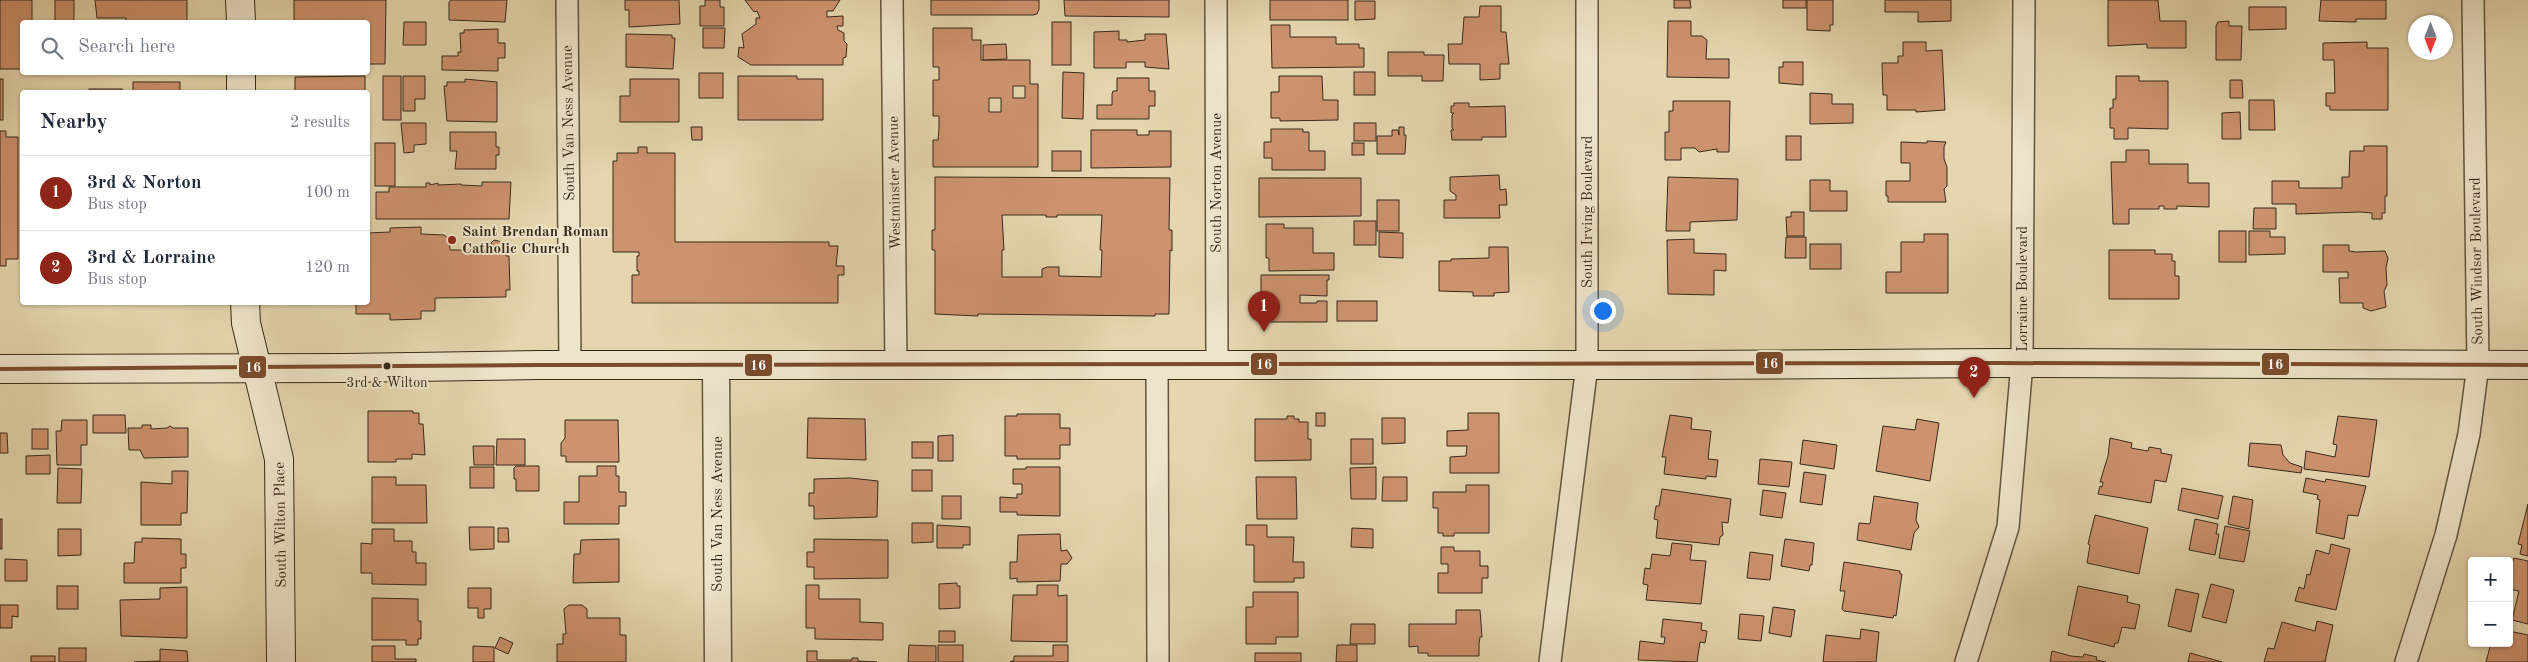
<!DOCTYPE html>
<meta charset="utf-8">
<style>
:root{--surface:#fff;--page:#f6f6f7;--text:#1f2937;--muted:#747a83;--line:#e0e1e3;--accent:#8f2418}
body{margin:0;font-family:"Old Standard TT",serif;background:var(--page);color:var(--text)}
.controls{position:absolute;right:15px;bottom:15px;display:grid;overflow:hidden;border-radius:5px;box-shadow:0 1px 4px #0004}
.controls button{width:45px;height:45px;display:grid;place-items:center;padding:0;border:0;border-bottom:1px solid var(--line);background:var(--surface);color:var(--text);font:25px sans-serif}
.compass{position:absolute;left:2408px;top:15px;width:45px;height:45px;border-radius:50%;background:var(--surface);box-shadow:0 1px 4px #0004;rotate:180deg}
.you{position:absolute;left:1602px;top:310px;width:18px;height:18px;margin:-12px;border:4px solid #fff;border-radius:50%;background:#1a73e8;box-shadow:0 0 0 8px #1a73e833}
.badge{display:grid;place-items:center;width:32px;height:32px;border-radius:50%;background:var(--accent);color:#fff;font-size:16px;font-weight:700}
.pin{position:absolute;translate:-50% -41px;filter:drop-shadow(0 1px 2px #0008)}
.pin::after{content:'';position:absolute;top:26px;width:18px;height:15px;background:inherit;clip-path:polygon(0 0,100% 0,50% 100%)}
.list{margin:0;padding:0;list-style:none}
h2{display:flex;justify-content:space-between;align-items:center;height:65px;margin:0;padding:0 20px;font-size:21px}
h2 small{font-size:16px;font-weight:400;color:var(--muted)}
.list li{display:grid;grid-template-columns:32px 1fr auto;gap:15px;align-items:center;box-sizing:border-box;height:75px;padding:0 20px;border-top:1px solid var(--line)}
.list b{display:block;font-size:19px;white-space:nowrap}
.list p{margin:0;font-size:16px;white-space:nowrap;color:var(--muted)}
.list em{font-size:16px;font-style:normal;color:var(--muted)}
.icon{flex:none;width:28px;height:28px;fill:none;stroke:currentColor;stroke-width:2;stroke-linecap:round;stroke-linejoin:round}
.map{position:relative;flex:none;width:2528px;height:662px;overflow:hidden}
.search{position:absolute;background:var(--surface);box-shadow:0 1px 4px #0004;left:20px;top:20px;width:350px;height:55px;display:flex;align-items:center;gap:12px;box-sizing:border-box;padding:0 18px;border-radius:5px;color:var(--muted);font-size:19px}
.panel{position:absolute;background:var(--surface);box-shadow:0 1px 4px #0004;left:20px;top:90px;width:350px;height:215px;border-radius:5px}
.map>svg:first-child{display:block}
</style>
<div class="map">
<svg width="2528" height="662" viewBox="0 0 2528 662">
<rect width="100%" height="100%" fill="#e5d6ad"/>
<filter id="stains"><feTurbulence type="fractalNoise" baseFrequency=".004" numOctaves="4"/><feColorMatrix values="0 0 0 0 .2 0 0 0 0 .09 0 0 0 0 .02 0 0 0 .5 -.17"/></filter>
<radialGradient id="worn" r=".72"><stop offset=".6" stop-color="#630" stop-opacity="0"/><stop offset="1" stop-color="#630" stop-opacity=".3"/></radialGradient>
<g fill="#cd936e" stroke="#37291b" fill-rule="evenodd">
<path d="M0 0H32V22H22V69H0Z"/>
<rect x="55" y="0" width="19" height="22"/>
<path d="M95 0H187V21H126V18H97Z"/>
<path d="M294 0H386L385 64H368V22H294Z"/>
<path d="M451 0H507L505 22 449 20V2Z"/>
<path d="M625 0H679L680 24 629 27V10H625Z"/>
<path d="M705 0H720V7H724V26H700V6H705Z"/>
<path d="M745 0H840L833 11H827V17L843 16V26H837L838 30 844 33V41L847 44 846 57 843 58V65H751L738 57 739 47 744 48 742 34 756 24V18H760L757 11 754 12Z"/>
<path d="M931 0H1039V9L1037 14 1033 15H931Z"/>
<path d="M1064 0H1169V17L1065 16Z"/>
<rect x="1270" y="0" width="78" height="20"/>
<path d="M1674 0H1690L1691 8H1674Z"/>
<rect x="1783" y="0" width="23" height="8"/>
<path d="M1807 0H1833V25H1830V31L1807 30Z"/>
<path d="M1885 0H1951V21L1918 22V12H1885Z"/>
<path d="M2108 0H2158L2160 21H2186V48H2147V44L2108 46Z"/>
<path d="M2321 0H2386V19H2356V22L2319 21Z"/>
<path d="M1355 1H1375V19L1355 20Z"/>
<path d="M1480 6H1501V32H1506L1509 64H1500V79L1480 80V64H1449L1448 44H1462L1464 17H1479Z"/>
<path d="M2249 7H2286V29L2249 30Z"/>
<path d="M1668 21H1691V36H1702L1707 40 1706 59H1729V78L1667 77Z"/>
<path d="M2229 21V26H2242L2241 60H2216V26L2218 22Z"/>
<path d="M404 22H426V45H403Z"/>
<rect x="1052" y="22" width="19" height="43"/>
<path d="M1271 25H1290V37H1336V44H1359V48H1364V67L1272 68Z"/>
<path d="M703 28H725L724 48H703Z"/>
<path d="M933 28H972V40H981V60H1030V84H1038V167H933V140H938L939 128V116H933V80H939V67H933ZM1013 86H1025V98H1013ZM989 98H1001V112H989Z"/>
<path d="M498 29V43H505V58H498V71L442 70V56H458V52H461L460 33H464V30Z"/>
<path d="M1119 31V40H1127V42L1145 40V34H1166L1169 69 1145 67V62H1126V68H1094V32Z"/>
<path d="M626 34 672 35V38H675L673 69 626 67Z"/>
<path d="M1903 42H1926V51L1942 50 1945 110 1916 112V110H1887V95H1883L1882 63H1898V56H1903Z"/>
<path d="M2367 42V48H2388V110H2330V106H2326V93H2335L2334 60H2323V43Z"/>
<path d="M1006 44 1007 59 983 60V45Z"/>
<path d="M1388 52H1424V55H1444L1443 81H1422V76H1388Z"/>
<path d="M1783 62H1803V85L1779 83V67H1783Z"/>
<path d="M1063 72 1084 73 1083 119 1062 118Z"/>
<rect x="1354" y="72" width="21" height="23"/>
<rect x="699" y="73" width="24" height="25"/>
<path d="M365 76V92H295V77Z"/>
<rect x="383" y="76" width="18" height="44"/>
<path d="M403 76H425V99H415V111H403Z"/>
<path d="M738 76H797V79H823V120H738Z"/>
<path d="M1279 76H1322L1323 100H1338V120L1280 121V118H1271V92H1279Z"/>
<path d="M2116 76H2139V81H2168V129L2128 128V139H2114V128H2110V108H2113V99H2116Z"/>
<path d="M1117 78H1149V91H1155V106H1149V119H1097V105H1112V94L1113 91H1117Z"/>
<rect x="0" y="79" width="3" height="41"/>
<path d="M465 79 497 82V122L447 121 444 86H447V82H465Z"/>
<path d="M630 79H679V122H620V96H630Z"/>
<path d="M2230 80H2242L2243 98H2230Z"/>
<rect x="133" y="82" width="47" height="10"/>
<rect x="89" y="89" width="33" height="3"/>
<path d="M1810 93 1832 94V104H1853V123L1810 124Z"/>
<path d="M2249 100H2274L2275 130H2249Z"/>
<path d="M1673 101H1730L1729 152H1717V149L1699 152 1695 148H1681V160H1665V132H1669V111H1673Z"/>
<path d="M1454 103H1469V107L1505 106 1506 137H1482V140H1452L1451 130H1454L1452 128V115L1454 113H1451V106H1454Z"/>
<path d="M2240 112 2241 139H2222V113Z"/>
<path d="M401 123H426V144L414 145V152L404 153Z"/>
<rect x="1354" y="123" width="22" height="18"/>
<path d="M691 127H702V140H692Z"/>
<path d="M1399 127H1404V135H1406L1405 154H1377V136H1392V130H1398L1399 135Z"/>
<path d="M1271 129H1303V132H1309V151H1325V170H1272V158H1264V142H1271Z"/>
<path d="M1091 130H1137V135H1149V131H1171V167L1091 168Z"/>
<path d="M0 131H6V137H18V259H6V266H0Z"/>
<path d="M450 132H496V147H499V155H496V169H455L457 151H450Z"/>
<rect x="1786" y="136" width="15" height="24"/>
<path d="M1927 141 1946 142 1944 147V159L1947 167V186L1944 189 1946 202H1888V196H1886V181H1910V163H1901V142L1927 143Z"/>
<rect x="375" y="143" width="20" height="43"/>
<rect x="1352" y="143" width="12" height="12"/>
<path d="M2364 146H2387V196H2385V213H2382V219H2372V213L2361 212 2296 214V204H2272V181H2299V188H2342V177H2349L2350 151H2364Z"/>
<path d="M638 147H647V153H675V242H829V246H838L836 266H844V275H838V303H632V275H639V271H637V256H639V252H613V161H617V153H638Z"/>
<path d="M2126 150H2149V164H2188V183H2209V207L2177 206V209H2164V206H2159V209H2129V224H2113L2111 162H2126Z"/>
<rect x="1052" y="151" width="29" height="20"/>
<path d="M1499 175 1500 190 1506 189 1507 205H1499L1500 218H1444V200H1456V195L1450 191V177Z"/>
<path d="M935 177 1170 178 1169 230H1172V251L1170 250 1169 314H1155V316L978 314V316L935 314V250H932V230H935ZM1002 215H1046V217H1057V215H1102L1100 250H1102L1101 277 1059 276V267H1047L1042 269V277H1002V250H1004Z"/>
<path d="M1668 177 1738 179 1737 220 1690 222V231H1666Z"/>
<path d="M1259 178H1361V216L1259 217Z"/>
<path d="M1810 180H1830V191H1847V211H1810Z"/>
<path d="M482 182H511L509 219H376V192H389V187H426V183H430V185L438 183V185L461 184V185L482 186Z"/>
<rect x="1377" y="200" width="22" height="31"/>
<path d="M2254 208H2276V229H2253Z"/>
<path d="M1791 212H1804V236H1787L1786 217H1791Z"/>
<rect x="1354" y="221" width="22" height="24"/>
<path d="M1266 224H1284V228H1313V253H1334V270L1269 271V258H1266Z"/>
<path d="M421 227V234L444 235 449 239 450 250H491V243L494 240 502 242 503 249H506V256H509L510 290H506V297L435 298V311H421V319L390 320V314H356V302H368V233L390 232V228Z"/>
<rect x="2219" y="231" width="27" height="31"/>
<path d="M2249 231H2270V237H2285V254L2249 255Z"/>
<path d="M1379 232 1403 233V258L1379 257Z"/>
<path d="M1924 234H1948V293H1886V272H1901V242H1924Z"/>
<path d="M1786 237H1806V258H1785Z"/>
<path d="M1694 239V253L1726 254V271L1714 270V295L1668 294 1667 240Z"/>
<rect x="1810" y="244" width="31" height="25"/>
<path d="M2323 245H2349V251L2356 252 2385 251 2388 258 2386 268 2387 285 2384 291 2386 307 2371 311 2363 308V303H2340L2339 278H2348V272H2323Z"/>
<path d="M1489 247H1508L1509 292 1494 293V296H1473V292L1439 291V261H1451V259L1489 258Z"/>
<path d="M2109 250H2155V254H2172V261H2175V276H2179V299H2109Z"/>
<path d="M1261 275H1329V280H1327V296L1300 295V303H1317V301H1327V322H1261Z"/>
<rect x="1337" y="301" width="40" height="20"/>
<path d="M368 411H413V413H419V424H423L425 455 412 454V459H396V462H368Z"/>
<rect x="1316" y="413" width="9" height="13"/>
<path d="M1468 413H1499V473H1450V457L1466 456 1467 446H1447V431L1468 430Z"/>
<path d="M1017 414H1060V428H1070V445H1060V459H1017V456H1005V416H1017Z"/>
<path d="M93 415H125L126 433H93Z"/>
<path d="M1670 415 1692 418 1691 429 1711 431 1708 459 1718 460 1716 477 1706 476V479L1664 474 1666 457H1662Z"/>
<path d="M1287 416H1294V419H1299V422H1308V439H1311V460L1255 461V419H1287Z"/>
<path d="M2338 416 2377 420 2369 477 2304 469 2306 451 2335 457 2337 445 2333 444Z"/>
<path d="M808 418 865 419 866 460 807 458Z"/>
<path d="M1382 418H1405V443L1382 444Z"/>
<path d="M1917 419 1939 423 1930 481 1876 471 1883 426 1915 430Z"/>
<path d="M62 420H87V445H81V465H57L56 431H61Z"/>
<path d="M565 420H618L619 462H566V456H561V443L565 438Z"/>
<path d="M142 425H151V429L167 428 170 426 173 428H188V457L144 458 140 450H129L128 428H142Z"/>
<rect x="32" y="429" width="16" height="20"/>
<path d="M0 433H7L8 453H0Z"/>
<path d="M953 435V461H938V436Z"/>
<path d="M2110 438 2132 443 2131 448 2148 451 2149 447 2161 449V453L2172 455 2166 482 2155 480 2151 503 2098 494 2100 486 2102 487 2103 482H2100L2108 456Z"/>
<path d="M497 439H525V465H496Z"/>
<rect x="1351" y="439" width="22" height="25"/>
<path d="M1803 440 1837 445 1834 469 1800 464Z"/>
<rect x="912" y="442" width="21" height="16"/>
<path d="M2250 443 2281 445 2283 455 2290 463 2302 467 2301 473 2248 466Z"/>
<path d="M473 446H494V465H474Z"/>
<path d="M50 455V474H26V456Z"/>
<path d="M1760 459 1792 462 1789 487 1758 484Z"/>
<path d="M516 466H539V491H516V479H514V468Z"/>
<path d="M597 466H616V476H619V492H626V506H619V524H564V502H579V476H597Z"/>
<rect x="470" y="467" width="24" height="21"/>
<path d="M1026 467H1060V516L1017 515V512H1000V497L1017 498V494H1022V484H1013V469H1026Z"/>
<path d="M1376 467V499H1351L1350 468Z"/>
<path d="M58 468 82 469 81 503H57Z"/>
<rect x="912" y="470" width="20" height="21"/>
<path d="M172 471H188L187 513H181V525H141V482L172 484Z"/>
<path d="M1804 472 1826 475 1822 505 1800 502Z"/>
<path d="M372 477H396V485H426L427 523H372Z"/>
<path d="M1256 477H1296L1297 519H1257Z"/>
<path d="M1383 477H1407V501H1382Z"/>
<path d="M850 478 878 481 877 517 814 519V506H809V493H814V479Z"/>
<path d="M2306 478 2325 482 2326 479 2366 486 2358 516 2348 515 2344 539 2316 533 2320 500 2317 499 2318 495 2303 492Z"/>
<path d="M1466 485H1489V533H1454V536H1443V533H1438V508H1433V492H1466Z"/>
<path d="M2182 488 2223 496 2218 519 2178 510Z"/>
<path d="M1662 489 1731 499 1728 523 1722 522 1723 535 1720 537 1719 545 1656 538 1658 520 1654 519 1656 506H1659Z"/>
<path d="M1763 490 1786 493 1782 518 1760 515Z"/>
<rect x="942" y="496" width="19" height="23"/>
<path d="M1874 496 1918 503 1916 520 1919 527 1914 533 1911 550 1857 540 1859 523 1870 524Z"/>
<path d="M2233 496 2253 500 2249 529 2228 524Z"/>
<path d="M2528 504V556L2520 554 2522 545 2518 544Z"/>
<path d="M2095 515 2148 528 2139 574 2087 563 2090 545 2088 544Z"/>
<rect x="0" y="519" width="2" height="30"/>
<path d="M2195 519 2218 524 2216 534H2219L2215 555 2189 550Z"/>
<path d="M912 523H933V542L912 543Z"/>
<path d="M937 525 970 527V545H963V548H937Z"/>
<path d="M1246 525H1267V537H1294L1293 562H1304V578H1294V582H1254V545H1246Z"/>
<path d="M2225 526 2250 531 2244 562 2219 558Z"/>
<path d="M469 527H494V549L470 550Z"/>
<path d="M498 528H508L509 542H498Z"/>
<path d="M1352 528 1373 529V548L1351 547Z"/>
<path d="M58 529H81V555L58 556Z"/>
<path d="M372 529H394V541H412V552H416V563H426V585L372 584V573H361V543L372 544Z"/>
<path d="M1060 534 1061 551 1067 550 1072 558 1067 564H1061L1060 581 1017 582V578L1010 579V562H1017L1018 535Z"/>
<path d="M142 538 181 539V554H186V568H181V583H124V563H134L135 542H142Z"/>
<path d="M619 539V582L573 583 574 554H580L581 540Z"/>
<path d="M814 539 888 540V578L814 579V567H807V552H814Z"/>
<path d="M1785 539 1814 543 1812 565H1810L1809 571 1781 566Z"/>
<path d="M1672 543 1692 545 1690 560 1706 561 1701 604 1646 600 1648 585 1643 584 1645 568 1650 569 1652 554 1670 556Z"/>
<path d="M2331 544 2350 549 2336 610 2295 601 2299 587 2304 589 2307 574 2310 575 2316 550 2329 554Z"/>
<path d="M1441 547H1454V551H1480V566H1488V578H1482V593H1438V573H1448V564H1441Z"/>
<path d="M1750 552 1773 555 1770 580 1747 578Z"/>
<path d="M2514 558 2528 561V624L2512 620 2519 591 2509 589V576Z"/>
<path d="M5 559 27 560V581H5Z"/>
<path d="M1844 562 1900 571V574H1902L1896 616 1894 615 1893 618 1844 611 1842 609 1845 591H1840Z"/>
<path d="M957 583V586H960V608L939 609V584Z"/>
<path d="M2211 584 2234 590 2226 623 2202 617Z"/>
<path d="M806 585H819V599H860V622L883 623V640L815 639V628H806Z"/>
<path d="M1037 585H1058V596L1067 595V642L1011 641 1013 595H1037Z"/>
<rect x="57" y="586" width="21" height="23"/>
<path d="M2078 586 2128 596 2127 602 2140 605 2135 629 2122 627 2118 643H2115L2114 647 2068 635Z"/>
<path d="M187 587V638L121 636 120 600 160 599V588Z"/>
<path d="M468 588H491V609H484V618H478V608H468Z"/>
<path d="M2176 589 2199 594 2191 632 2168 626Z"/>
<path d="M1253 592H1298V637H1276V644H1246V607H1253Z"/>
<path d="M372 598 418 599V621H421V639H418V645H406V640H372Z"/>
<path d="M0 605H18V617L12 616V628H0Z"/>
<path d="M569 605H582L587 609V618H620V635H626V662H557V644H563V634H566L564 609Z"/>
<path d="M1773 607 1795 610 1791 637 1769 633Z"/>
<path d="M1456 610H1480L1482 637H1480L1479 644V656H1428V653H1418V646L1409 647V624H1456Z"/>
<path d="M1740 614 1764 616 1761 641 1738 639Z"/>
<path d="M1663 619 1702 623 1701 630 1707 631 1705 643 1700 642 1697 662 1638 660 1640 641 1664 644 1665 637H1661Z"/>
<path d="M2317 621 2333 625 2325 662H2264L2268 648 2274 649 2282 622 2315 631Z"/>
<path d="M1351 624H1375V644H1350Z"/>
<path d="M1861 629 1879 632 1876 662H1823L1826 635 1860 639Z"/>
<rect x="939" y="631" width="16" height="11"/>
<path d="M2509 631 2528 635V662H2486L2491 643H2509Z"/>
<path d="M500 637 513 643 508 654 495 648Z"/>
<path d="M909 645 936 646V662H908Z"/>
<rect x="938" y="645" width="25" height="17"/>
<path d="M1053 645H1068V662H1010L1014 660V656H1053Z"/>
<path d="M1337 645H1357V662H1336Z"/>
<path d="M372 646H395V659H416V662H372Z"/>
<path d="M473 646 494 647V662H473Z"/>
<rect x="59" y="648" width="27" height="14"/>
<path d="M160 649 187 651 188 662H134L160 661Z"/>
<path d="M807 651H817V660H852V658H858V661L877 662H807Z"/>
<path d="M2052 651 2071 656 2083 657 2084 654 2097 657 2096 660 2106 662H2050Z"/>
<rect x="1255" y="653" width="46" height="9"/>
<path d="M2190 653 2222 662H2188Z"/>
<rect x="31" y="656" width="24" height="6"/>
</g>
<g fill="none" stroke-linecap="round" stroke-linejoin="round">
<g stroke="#625440" stroke-width="24">
<g id="minor">
<path d="M567 0 570 366"/>
<path d="M892 0 896 366"/>
<path d="M1216 0 1217 365"/>
<path d="M1157 365 1158 662"/>
<path d="M1550 662 1587 365V0"/>
<path d="M1966 662 2008 527 2022 363 2024 0"/>
<path d="M2406 662 2446 535 2469 434 2478 365 2473 0"/>
</g>
</g>
<g stroke="#625440" stroke-width="29">
<path id="tertiary" d="M716 367 718 662"/>
</g>
<g stroke="#37291b" stroke-width="30">
<g id="secondary">
<path d="M240 0 241 22"/>
<path d="M241 72V92"/>
<path d="M245 302 246 323 279 459 281 662"/>
<path d="M0 369 346 368 540 365H1685L2000 363 2528 365"/>
</g>
</g>
<use href="#minor" stroke="#eee4ca" stroke-width="21"/>
<use href="#tertiary" stroke="#eee4ca" stroke-width="26"/>
<use href="#secondary" stroke="#eee4ca" stroke-width="28"/>
<g stroke="#eee4ca" stroke-width="8">
<path id="bus-1" d="M0 369 540 365 2000 363 2528 365"/>
</g>
<use href="#bus-1" stroke="#7a4b2a" stroke-width="4"/>
</g>
<circle fill="#8f2418" stroke="#eee4ca" stroke-width="2" cx="452" cy="240" r="5"/>
<circle fill="#37291b" stroke="#eee4ca" stroke-width="2" cx="387" cy="366" r="4.5"/>
<g text-anchor="middle" stroke-width="4" stroke-linejoin="round" paint-order="stroke">
<g font-size="14" fill="#37291b" stroke="#eee4ca">
<text x="387" y="387">3rd &amp; Wilton</text>
</g>
<g font-size="15" fill="#37291b" stroke="#eee4ca">
<text transform="translate(568 123) rotate(-91)" y="5">South Van Ness Avenue</text>
<text transform="translate(894 183) rotate(-91)" y="5">Westminster Avenue</text>
<text transform="translate(1216 183) rotate(-90)" y="5">South Norton Avenue</text>
<text transform="translate(1587 212) rotate(-90)" y="5">South Irving Boulevard</text>
<text transform="translate(2476 261) rotate(-91)" y="5">South Windsor Boulevard</text>
<text transform="translate(2022 289) rotate(-90)" y="5">Lorraine Boulevard</text>
<text transform="translate(717 514) rotate(-90)" y="5">South Van Ness Avenue</text>
<text transform="translate(280 525) rotate(-91)" y="5">South Wilton Place</text>
</g>
<g font-size="15" font-weight="bold" fill="#37291b" stroke="#eee4ca" text-anchor="start">
<text x="462" y="236">Saint Brendan Roman<tspan x="462" dy="17">Catholic Church</tspan></text>
</g>
</g>
<g stroke="#eee4ca" stroke-width="2">
<rect x="1755" y="351" width="29" height="24" rx="5" fill="#7a4b2a"/>
<rect x="1250" y="352" width="28" height="24" rx="5" fill="#7a4b2a"/>
<rect x="2261" y="352" width="29" height="24" rx="5" fill="#7a4b2a"/>
<rect x="744" y="353" width="29" height="24" rx="5" fill="#7a4b2a"/>
<rect x="238" y="355" width="29" height="24" rx="5" fill="#7a4b2a"/>
</g>
<g font-size="14" text-anchor="middle" font-weight="bold" fill="#fff">
<text x="1770" y="368">16</text>
<text x="1264" y="369">16</text>
<text x="2275" y="369">16</text>
<text x="758" y="370">16</text>
<text x="253" y="372">16</text>
</g>
<rect width="100%" height="100%" filter="url(#stains)"/>
<rect width="100%" height="100%" fill="url(#worn)"/>
</svg>
<div class="controls">
<button>+</button>
<button>−</button>
</div>
<svg class="compass" viewBox="-18 -18 36 36"><path d="M0-13l5 13h-10z" fill="#e53935"/><path d="M0 13l5-13h-10z" fill="#747a83"/></svg>
<div class="you"></div>
<div class="pin badge" style="left:1264px;top:332px">1</div>
<div class="pin badge" style="left:1974px;top:398px">2</div>
<div class="search"><svg class="icon" aria-label="search" viewBox="0 0 24 24"><circle cx="10" cy="10" r="6"/><path d="M15 15l6 6"/></svg>Search here</div>
<section class="panel">
<h2>Nearby<small>2 results</small></h2>
<ul class="list">
<li><span class="badge">1</span><div><b>3rd &amp; Norton</b><p>Bus stop</p></div><em>100 m</em></li>
<li><span class="badge">2</span><div><b>3rd &amp; Lorraine</b><p>Bus stop</p></div><em>120 m</em></li>
</ul>
</section>
</div>
